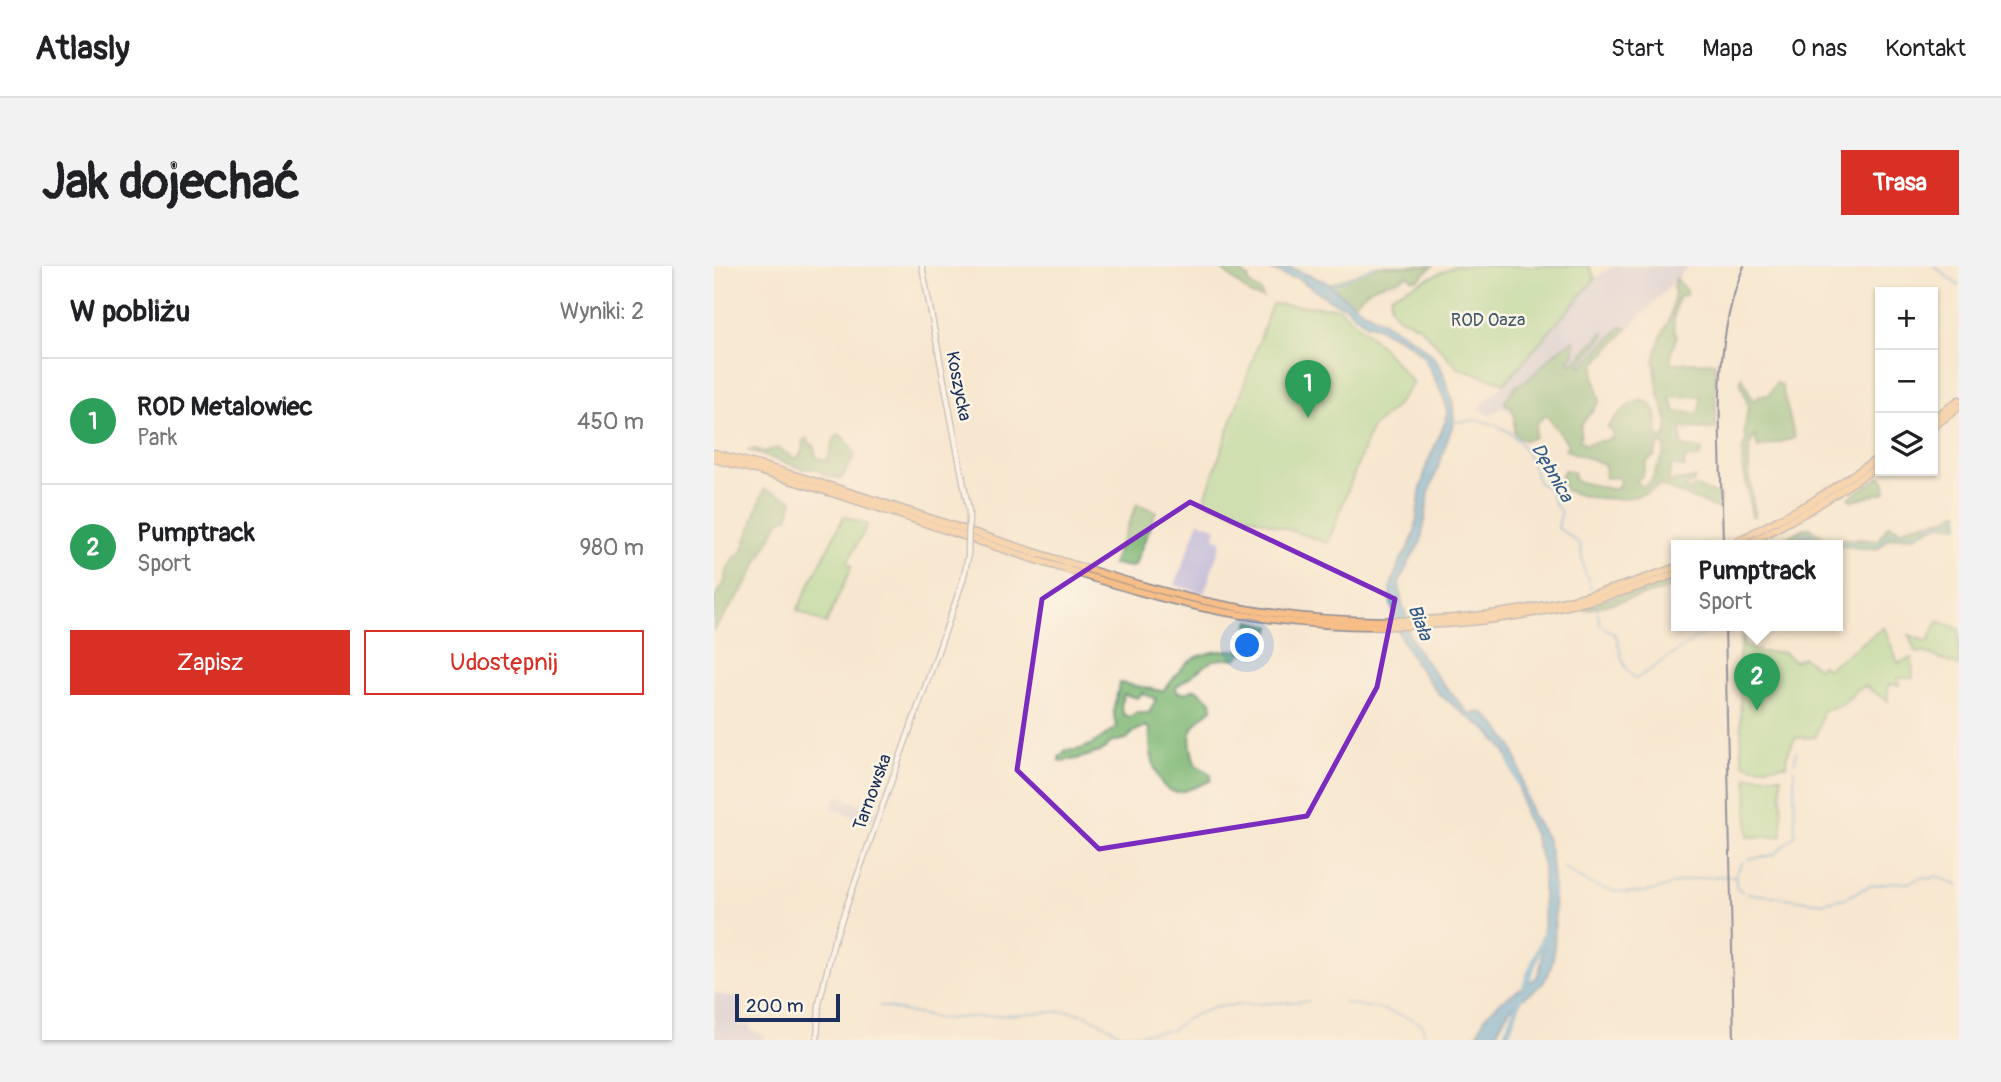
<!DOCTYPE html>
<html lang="pl">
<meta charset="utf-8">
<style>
:root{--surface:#fff;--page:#f2f2f2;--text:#202124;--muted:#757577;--line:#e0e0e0;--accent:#d93025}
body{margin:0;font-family:Pangolin,sans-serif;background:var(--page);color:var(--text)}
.controls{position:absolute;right:21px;top:21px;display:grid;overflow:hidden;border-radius:0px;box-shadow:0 2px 5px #0004}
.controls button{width:63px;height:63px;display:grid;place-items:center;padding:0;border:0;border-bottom:2px solid var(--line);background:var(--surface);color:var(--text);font:35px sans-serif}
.scale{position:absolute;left:21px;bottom:18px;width:105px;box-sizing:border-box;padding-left:7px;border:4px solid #1b2f5e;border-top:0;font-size:19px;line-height:24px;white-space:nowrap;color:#1b2f5e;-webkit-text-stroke:5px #fcf5e5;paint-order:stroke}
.you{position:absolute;left:534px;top:380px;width:24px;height:24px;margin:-18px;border:5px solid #fff;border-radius:50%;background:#1a73e8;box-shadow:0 0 0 10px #1a73e833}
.badge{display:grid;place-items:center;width:46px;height:46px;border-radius:50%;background:var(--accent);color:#fff;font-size:23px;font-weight:700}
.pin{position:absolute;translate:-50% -58px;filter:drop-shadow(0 2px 4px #0008)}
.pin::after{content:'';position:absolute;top:37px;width:24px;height:21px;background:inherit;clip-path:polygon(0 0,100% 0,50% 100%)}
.popup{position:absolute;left:957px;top:274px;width:172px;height:91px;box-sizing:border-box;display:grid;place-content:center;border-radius:0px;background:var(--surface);filter:drop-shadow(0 2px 5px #0005);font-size:23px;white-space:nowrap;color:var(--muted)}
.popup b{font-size:26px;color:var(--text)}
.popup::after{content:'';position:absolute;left:50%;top:100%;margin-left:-14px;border:14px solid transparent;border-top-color:var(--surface)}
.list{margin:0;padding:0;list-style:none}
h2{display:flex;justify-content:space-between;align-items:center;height:91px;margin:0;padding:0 28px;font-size:30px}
h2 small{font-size:23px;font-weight:400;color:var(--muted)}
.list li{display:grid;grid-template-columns:46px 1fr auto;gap:21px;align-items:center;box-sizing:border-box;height:126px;padding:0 28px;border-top:2px solid var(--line)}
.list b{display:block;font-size:26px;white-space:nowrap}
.list p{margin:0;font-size:23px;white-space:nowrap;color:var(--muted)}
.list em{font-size:23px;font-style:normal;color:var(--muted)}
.actions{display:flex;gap:14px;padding:21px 28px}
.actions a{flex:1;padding:16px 0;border:2px solid var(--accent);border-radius:0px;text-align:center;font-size:24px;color:var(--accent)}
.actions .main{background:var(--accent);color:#fff}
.icon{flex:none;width:38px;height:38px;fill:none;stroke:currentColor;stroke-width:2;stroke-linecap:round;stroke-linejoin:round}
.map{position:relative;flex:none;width:1245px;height:774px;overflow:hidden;border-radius:0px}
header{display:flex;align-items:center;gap:42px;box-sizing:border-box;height:98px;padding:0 35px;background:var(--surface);border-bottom:2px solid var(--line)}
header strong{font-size:33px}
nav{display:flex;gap:38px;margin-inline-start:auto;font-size:24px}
.intro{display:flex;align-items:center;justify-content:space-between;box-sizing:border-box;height:168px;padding:0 42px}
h1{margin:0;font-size:49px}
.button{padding:18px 32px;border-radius:0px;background:var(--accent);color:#fff;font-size:24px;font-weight:700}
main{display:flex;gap:42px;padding:0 42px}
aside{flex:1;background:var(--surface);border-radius:0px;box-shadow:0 2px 5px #0004}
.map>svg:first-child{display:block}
</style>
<header>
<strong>Atlasly</strong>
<nav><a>Start</a><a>Mapa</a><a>O nas</a><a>Kontakt</a></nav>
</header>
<div class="intro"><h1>Jak dojechać</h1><a class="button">Trasa</a></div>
<main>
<aside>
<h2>W pobliżu<small>Wyniki: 2</small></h2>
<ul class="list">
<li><span class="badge" style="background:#2e9e5b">1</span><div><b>ROD Metalowiec</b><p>Park</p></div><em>450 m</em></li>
<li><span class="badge" style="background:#2e9e5b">2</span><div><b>Pumptrack</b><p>Sport</p></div><em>980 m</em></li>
</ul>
<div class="actions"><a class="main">Zapisz</a><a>Udostępnij</a></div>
</aside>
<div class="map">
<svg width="1245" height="774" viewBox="0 0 1245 774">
<rect width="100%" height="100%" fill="#fcf5e5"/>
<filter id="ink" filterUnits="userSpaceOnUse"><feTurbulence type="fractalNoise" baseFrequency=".0143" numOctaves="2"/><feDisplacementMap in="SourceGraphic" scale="14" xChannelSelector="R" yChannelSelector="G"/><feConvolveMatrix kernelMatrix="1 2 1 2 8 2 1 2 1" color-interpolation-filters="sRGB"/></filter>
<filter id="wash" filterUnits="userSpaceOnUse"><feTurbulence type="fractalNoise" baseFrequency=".00686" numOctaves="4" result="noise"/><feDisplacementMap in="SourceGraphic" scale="28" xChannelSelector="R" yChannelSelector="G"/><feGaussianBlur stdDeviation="1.57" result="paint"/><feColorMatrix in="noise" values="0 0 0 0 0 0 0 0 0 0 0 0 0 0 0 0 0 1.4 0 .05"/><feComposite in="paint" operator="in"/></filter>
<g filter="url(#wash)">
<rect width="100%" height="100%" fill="#f8e7d0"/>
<g fill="#c7c0d9">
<path d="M898 0H975L818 164 790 139 776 150 765 142 791 117 881 13Z"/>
<path d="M485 255 503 262 500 271 508 275 490 327 461 319Z"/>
<path d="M123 529 163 545 157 557 118 543Z"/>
<path d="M0 727 27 733 23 760 36 759V764L51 770 50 774H0Z"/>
</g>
<g fill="#9dd689" stroke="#5c8274" stroke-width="2">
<path d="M741 0H875L881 13 791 117 744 102 705 60 684 51 676 40 677 29Z"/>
<path d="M558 38 625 42 668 81 699 117 681 141 657 163 614 277 490 235Z"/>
<path d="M130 250 153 259 133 297 138 300 112 358 83 344Z"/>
<path d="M1224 355 1245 363V400L1212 387 1201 386 1195 369 1214 376Z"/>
<path d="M1170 361 1184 397 1198 392 1199 412H1184L1185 419 1174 418V435L1151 420 1143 424 1128 439 1109 445 1102 471 1081 472 1073 489V499L1040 501 1030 498 1028 491 1025 392 1028 368 1030 380C1042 387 1058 387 1069 386L1080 395 1089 391 1104 402 1107 399 1114 402Z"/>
<path d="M1067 510 1068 570 1034 571 1033 511Z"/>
</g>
<g fill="#7eb775" stroke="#4c736a" stroke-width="2" fill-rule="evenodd">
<path d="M504 0H520L535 13 534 17 547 26 549 32 537 29Z"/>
<path d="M662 0H719L704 13H699L693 9C683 17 669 16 658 22 650 26 647 33 638 37L614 19Z"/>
<path d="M962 12 973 26 972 29 965 30C961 41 957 60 963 70L957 87V97L1001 96 1002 163 967 162 968 179 973 182 988 183V187L985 191 972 192 970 195 971 201 957 200 954 216 981 212 979 217 974 219 972 223 976 225 979 221C990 221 995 228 1006 229L1005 243 945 219C923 238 877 235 851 224L847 210 850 204 859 206 861 215 902 224 906 216 904 211 891 212 890 207 892 204 890 198 851 184 854 178 832 149 822 158 821 171C812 176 806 175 800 166V148L796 139 792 140 791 135 801 121 816 112 843 85 860 74V88L855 95 858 99 889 66 891 69 865 99 868 101 908 60 913 63 881 98 880 109 886 135 867 159 866 175 871 178 897 173 900 167 893 162C903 149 912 139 928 134 948 142 941 154 944 170L948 172 952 170 954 157 944 124 940 94 946 73 956 52 961 26 959 22ZM987 130 985 147 962 146 956 131ZM945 178 951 180 950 188 936 217 928 221 922 215 928 210 932 196 940 190Z"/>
<path d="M1028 111 1039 135 1046 130 1055 129 1062 117 1067 118 1081 172 1044 182 1041 170C1028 184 1039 230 1041 250H1038L1028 194 1029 181 1033 171 1030 169 1034 139 1026 116Z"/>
<path d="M125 168 136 179 141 190 127 213 109 208 104 203H89L33 184 42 183 50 186 64 182 82 193 89 185V174L93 173 96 178 100 179 102 191 113 195 120 173Z"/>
<path d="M1166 210 1171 216 1172 226 1137 235 1135 232Z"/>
<path d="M50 223 79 234 74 252 66 254 32 319 0 364V334L11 315V308L20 292 28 286Z"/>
<path d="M423 238 442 245 421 299 417 301 398 298Z"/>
<path d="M1242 246H1245V260L1226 258 1200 270 1175 272 1165 282 1160 283 1104 278 1097 269 1075 275 1072 279H1059L1090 262H1096L1111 272 1164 274 1175 258 1188 265 1193 261 1234 252Z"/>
<path d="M962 312V320L951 324 871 344 869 340Z"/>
<path d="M536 355 557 360 551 384 546 390 526 387 524 392 499 394 462 421 463 426 471 427 481 423 497 435 498 443C473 462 473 469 481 498L497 509V514C488 518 475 525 465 526 440 528 435 481 436 464L432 460 421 465 412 473 398 476 386 486 363 493 346 495 345 491 352 484C372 487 387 471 403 461 396 444 402 434 406 417L448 425C457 418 460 411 467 403 481 386 506 384 526 384ZM428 427 442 433 435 447H421L417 451 410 449 407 440 410 428 423 432Z"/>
</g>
<path fill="#5ba6d3" stroke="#3b6a98" stroke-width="2" d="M548 0H573L612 16 638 37 703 76 720 92 728 104 739 137 740 155 715 227 707 276 695 295 685 318 688 338 693 351 692 361 701 380 723 411 752 444 758 448 766 446C772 448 777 453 782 459 809 487 805 513 817 546 821 556 829 564 833 574 840 594 844 681 837 701 829 723 823 722 806 734 792 744 786 760 779 774H760L772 749 786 736 823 711 828 694 829 673V600L820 569 810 547 804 517 791 485 772 463 757 453 725 428 701 397 685 368 676 333V322L686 295 694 283 701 266 706 226 713 198 732 154 733 145 730 132 710 91 694 77 656 58 652 59C648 51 637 50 633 41L619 36 583 12H577Z"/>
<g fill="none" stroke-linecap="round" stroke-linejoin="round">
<g stroke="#5ba6d3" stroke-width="2">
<path d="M1220 0 1245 20"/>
<path d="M614 21 661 0"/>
<path d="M740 155C750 157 759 153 768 155 802 162 815 184 824 216L836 224 839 235 847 246 844 262 866 278 870 305 875 315"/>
<path d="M1065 279 1096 266 1104 275 1164 279 1171 274 1174 266 1202 267 1224 256 1234 255 1245 250"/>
<path d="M876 319 877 322"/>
<path d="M882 338 883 343"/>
<path d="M884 347 886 359 902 369C907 385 907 402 922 413L1002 359"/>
<path d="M1081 496 1082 486"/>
<path d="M1034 593 1059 589 1081 570 1080 503"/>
<path d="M849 601C873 620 900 629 930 626 945 625 959 617 973 614 989 611 1005 610 1021 610"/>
<path d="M1028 625 1023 623 1021 610 1029 595"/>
<path d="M1033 627 1109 637 1131 632 1156 620 1179 616 1194 617 1210 611 1215 613 1223 610 1245 620"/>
<path d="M629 737C656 741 683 745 708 758L712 774"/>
<path d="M166 740 225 753 355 745 375 750 407 768H426L458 764 474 752 495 743 509 740 595 735"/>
</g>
<g stroke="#5ba6d3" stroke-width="6">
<path d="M796 493 805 519"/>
<path d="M790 774 832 665"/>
</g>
</g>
</g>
<g filter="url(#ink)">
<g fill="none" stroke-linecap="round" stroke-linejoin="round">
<g stroke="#8a8b97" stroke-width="7">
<g id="minor">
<path d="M208 0 255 246"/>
<path d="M103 774 105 738 120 675 232 363 249 314 254 291"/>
</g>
</g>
<g stroke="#8a8b97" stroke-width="9">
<g id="major">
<path d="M1219 153 1245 134"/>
<path d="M1219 161 1245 141"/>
<path d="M0 187C109 215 216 253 323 287 383 306 443 326 505 338 656 369 819 357 962 301"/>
<path d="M0 193C109 221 215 259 322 294 383 313 443 333 505 345 658 374 817 362 962 308"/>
<path d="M1016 279 1096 237 1166 191"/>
<path d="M1032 279 1098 243 1166 199"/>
</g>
</g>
<use href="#minor" stroke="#fff" stroke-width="4.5"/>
<use href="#major" stroke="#f7be88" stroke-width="6"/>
<g stroke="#1b2f5e" stroke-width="2">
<path d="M1009 279C1008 187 994 86 1030 0"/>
<path d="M1011 359 1020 774"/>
</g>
<g stroke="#8a8b97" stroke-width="7" stroke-linecap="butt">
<path id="minor-bridge" d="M254 291 255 246"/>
</g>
<use href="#minor-bridge" stroke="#fff" stroke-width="4.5"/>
</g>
</g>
<path d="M0 0H1245V774H0ZM476 236 681 333 663 421 593 550 385 583 303 504 328 333Z" fill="#f8e7d0" fill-opacity=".55" fill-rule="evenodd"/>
<path fill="none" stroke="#7b2cbf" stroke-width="5" stroke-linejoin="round" d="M476 236 681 333 663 421 593 550 385 583 303 504 328 333Z"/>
<g text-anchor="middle" stroke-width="5" stroke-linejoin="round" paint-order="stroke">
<g font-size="18" fill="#3c5969" stroke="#fcf5e5">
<text x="774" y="60">ROD Oaza</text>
</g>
<g font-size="18" fill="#1b2f5e" stroke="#fcf5e5">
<text transform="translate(245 120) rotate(79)" y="6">Koszycka</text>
<text transform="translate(158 526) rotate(-70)" y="6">Tarnowska</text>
</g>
<g font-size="19" font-style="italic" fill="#315987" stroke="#fcf5e5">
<text transform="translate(839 206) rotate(60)" y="7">Dębnica</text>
<text transform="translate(707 356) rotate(69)" y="7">Biała</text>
</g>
</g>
</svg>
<div class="controls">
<button>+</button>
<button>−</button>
<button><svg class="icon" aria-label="layers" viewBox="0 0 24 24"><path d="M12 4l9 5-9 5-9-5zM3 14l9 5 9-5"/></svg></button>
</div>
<div class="scale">200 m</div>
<div class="you"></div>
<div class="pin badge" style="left:594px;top:152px;background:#2e9e5b">1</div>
<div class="pin badge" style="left:1043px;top:445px;background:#2e9e5b">2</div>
<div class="popup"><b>Pumptrack</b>Sport</div>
</div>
</main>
